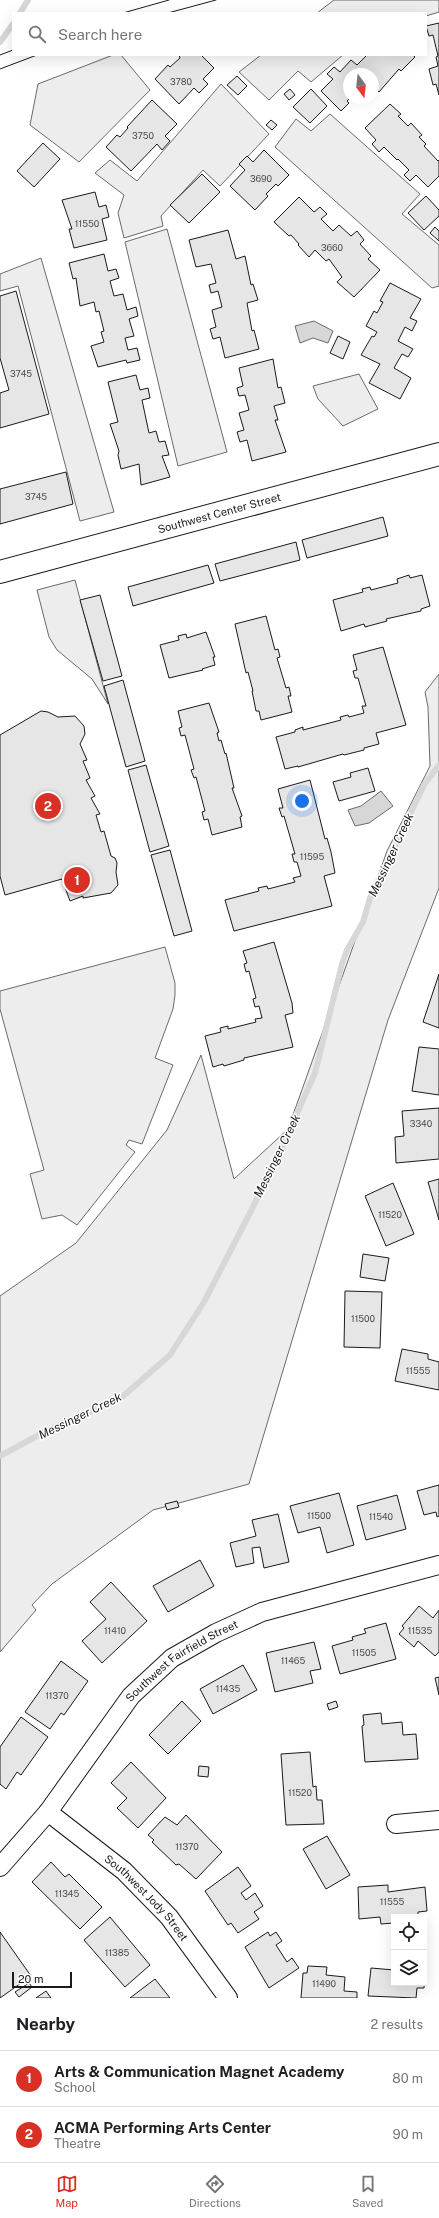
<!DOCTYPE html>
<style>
:root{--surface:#fff;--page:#f6f6f6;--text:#202124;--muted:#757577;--line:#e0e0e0;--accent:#d93025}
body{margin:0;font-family:"Public Sans",sans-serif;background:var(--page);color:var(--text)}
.controls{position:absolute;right:12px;bottom:12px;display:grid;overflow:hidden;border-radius:0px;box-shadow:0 4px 16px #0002}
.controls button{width:36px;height:36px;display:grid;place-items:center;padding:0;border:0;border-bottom:1px solid var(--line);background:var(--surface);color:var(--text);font:20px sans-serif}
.compass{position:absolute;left:343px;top:68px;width:36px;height:36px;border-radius:50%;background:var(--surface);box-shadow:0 4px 16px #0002;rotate:165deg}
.scale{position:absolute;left:12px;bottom:10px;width:60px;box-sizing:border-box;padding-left:4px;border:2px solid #1a1a1a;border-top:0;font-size:11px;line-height:14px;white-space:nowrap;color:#1a1a1a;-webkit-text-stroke:3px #fff;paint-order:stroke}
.you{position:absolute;left:302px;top:801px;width:14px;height:14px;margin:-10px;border:3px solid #fff;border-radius:50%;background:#1a73e8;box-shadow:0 0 0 6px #1a73e833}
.badge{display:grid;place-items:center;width:26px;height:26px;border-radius:50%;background:var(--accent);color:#fff;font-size:13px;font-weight:700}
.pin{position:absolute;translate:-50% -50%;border:2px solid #fff;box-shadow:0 1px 4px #0006}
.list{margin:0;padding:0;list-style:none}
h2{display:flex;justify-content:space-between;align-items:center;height:52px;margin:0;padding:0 16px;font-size:17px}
h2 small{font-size:13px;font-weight:400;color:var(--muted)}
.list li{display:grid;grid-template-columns:26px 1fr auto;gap:12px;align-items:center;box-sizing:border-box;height:56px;padding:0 16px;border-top:1px solid var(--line)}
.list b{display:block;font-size:15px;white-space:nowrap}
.list p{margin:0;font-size:13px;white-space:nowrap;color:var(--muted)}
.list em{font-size:13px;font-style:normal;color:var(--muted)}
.icon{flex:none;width:22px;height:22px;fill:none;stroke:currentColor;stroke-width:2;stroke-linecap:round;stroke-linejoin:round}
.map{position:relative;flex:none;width:439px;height:1998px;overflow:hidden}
.search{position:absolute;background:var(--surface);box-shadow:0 4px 16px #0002;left:12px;right:12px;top:12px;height:44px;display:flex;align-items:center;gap:10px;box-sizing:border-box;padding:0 14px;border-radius:0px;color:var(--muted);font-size:15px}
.sheet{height:164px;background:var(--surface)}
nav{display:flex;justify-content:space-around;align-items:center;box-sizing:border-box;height:56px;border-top:1px solid var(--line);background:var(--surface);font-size:11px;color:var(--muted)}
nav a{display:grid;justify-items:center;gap:2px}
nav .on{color:var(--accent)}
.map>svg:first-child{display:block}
</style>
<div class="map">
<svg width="439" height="1998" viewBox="0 0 439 1998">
<rect width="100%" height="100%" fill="#fff"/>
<g fill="#ededed" stroke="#6a6a6a">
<path d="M334 0H439V12L426 16V13H317Z"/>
<path d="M113 55H121L150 90 79 162 30 125 38 84Z"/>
<path d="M261 55H343L311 82 298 71 269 100 239 72Z"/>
<path d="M221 84 269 134 220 186 203 170 161 216 163 226 124 238 118 213 124 195 95 173 110 160 137 181Z"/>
<path d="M330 114 420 194 402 214 439 245V286L432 288 275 147 296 119 311 131Z"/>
<path d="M167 229 227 452 178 466 125 242Z"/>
<path d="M41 258 114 512 80 521 18 286 0 291V274Z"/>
<path d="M359 374 378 409 343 426 318 399 313 386Z"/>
<path d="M75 580 108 704 92 679 57 650 49 637 37 590Z"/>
<path d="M439 674V888L388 1020 249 1484 153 1510 52 1584 32 1605 36 1610 0 1652V1296L76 1243 167 1130 201 1055 234 1179 288 1129 387 851 430 766 428 707 425 692Z"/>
<path d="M165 947 175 983V995L173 1009 155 1058 173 1065 142 1144 129 1140 126 1145 135 1152 77 1225 62 1215 42 1219 30 1174 44 1170 0 1009V991Z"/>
</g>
<g fill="#d7d7d7" stroke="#6a6a6a">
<path d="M314 321 333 331 328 343 313 338 300 343 295 326Z"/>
<path d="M381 791 393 806 369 823 355 826 348 810 361 806Z"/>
</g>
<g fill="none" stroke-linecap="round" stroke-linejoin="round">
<g stroke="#d7d7d7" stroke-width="6">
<path d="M20 13 28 0"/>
<path d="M0 42 13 24"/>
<path d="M0 1456 48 1430 121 1398 170 1355 204 1302 251 1211 282 1147 315 1073 342 964 347 950 363 922 370 898 424 785 439 765"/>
</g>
</g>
<g fill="#e6e6e6" stroke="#1a1a1a">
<path d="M439 23V95L436 84 433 85 429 69 438 66 436 57 438 56 433 35 429 36 426 26Z"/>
<path d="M201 55 214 68 203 79 208 84 199 93 194 88 179 104 155 79 168 65 170 67 180 58 179 55Z"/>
<path d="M367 55H413L415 57 401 71 399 69 379 92 373 86V74H349L350 98 347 101 349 103 341 111 321 91 333 79 327 74 334 67 340 72 351 60 357 65Z"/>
<path d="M237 76 247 86 238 95 227 85Z"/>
<path d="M290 89 295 95 289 100 284 94Z"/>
<path d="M311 89 327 106 310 123 293 107Z"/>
<path d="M152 100 177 124 165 136 170 141 162 150 157 144 131 171 106 147 117 135 120 137 128 128 127 127Z"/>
<path d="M390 104 401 114 398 116 408 126 411 123 422 135 419 137 426 144 424 146 438 161 439 160V176L428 187 416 175 410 181 404 175 409 170 398 159 397 160 384 147 379 152 372 144 376 140 365 128Z"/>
<path d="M271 120 277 125 272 130 266 125Z"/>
<path d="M43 143 60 159 34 187 17 171Z"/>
<path d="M264 150 289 175 278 186 276 184 266 194 268 196 255 210 230 186 245 170 239 164 247 156 253 162Z"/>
<path d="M202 174 220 192 189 223 170 205Z"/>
<path d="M95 192 99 207 106 205 109 217 102 219 107 240 74 248 69 229H72L62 200Z"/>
<path d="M426 196 439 210V216L424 230 408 213Z"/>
<path d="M299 197 314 212 320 207 327 214 321 219 333 231 339 225 351 236 357 231 364 240 360 244 371 256 368 259 380 270 354 297 337 282 342 277 329 259 326 261 315 250 309 257 298 245 299 244 291 235 289 236 274 222Z"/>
<path d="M435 227 439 231V241L430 233Z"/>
<path d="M228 230 236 259 245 256 251 285 253 284 258 300 247 303 252 331 254 330 259 349 225 358 220 337 213 339 210 329 216 327 212 310 222 307 218 291 211 293 209 285 216 283 211 264 196 267 189 240Z"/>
<path d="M104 254 108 271 116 269 119 278 110 281 114 296 123 294 127 310 136 307 138 316 129 319 134 336 125 338 128 350 137 348 140 360 127 363 126 360 98 367 91 346 104 342 101 332 104 331 99 311 96 312 94 302 80 306 76 278 73 279 69 263Z"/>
<path d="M390 283 421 299 410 318 417 321 412 331 405 327 398 341 413 349 408 357 402 354 394 368 411 378 400 399 369 383 380 364 361 355 372 336 374 337 377 332 366 326 374 311 377 313 383 302 380 301Z"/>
<path d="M16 291 49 414 0 428V393L9 390 0 358V296Z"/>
<path d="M338 336 350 342 343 359 330 353Z"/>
<path d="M273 359 278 388 281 387 285 403 274 406 278 420H275L286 452 252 461 247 440 240 442 237 432 244 430 239 413 249 410 245 395 239 396 237 388 243 386 239 368Z"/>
<path d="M136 375 140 390 148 388 150 398 142 400 149 433 156 431 159 442 165 441 169 455 162 456 170 477 141 485 139 464 121 469 118 455 119 451 110 424 118 422 108 382Z"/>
<path d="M66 472 73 504 0 524V489Z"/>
<path d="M383 517 388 536 307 558 302 540Z"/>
<path d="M296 542 300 560 220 581 215 564Z"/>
<path d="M208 565 214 583 133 606 128 587Z"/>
<path d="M409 575 410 578 422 575 430 606 421 609V611L386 619 387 621 365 627 364 624 341 631 333 600 363 592 362 589 370 587 371 590 398 583 397 579Z"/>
<path d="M100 595 122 676 103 681 80 600Z"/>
<path d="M266 616 275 650 278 649 280 657 277 658 286 688 289 687 291 696H288L292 712 261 720 259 711H256L252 691H253L248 672 246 673 235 624Z"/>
<path d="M206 632 215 657H213L215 665 202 669 203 670 169 678 160 645 179 640 178 636 186 634 187 638Z"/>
<path d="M383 647 406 725 376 733 379 744 364 748V750L344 755 343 754 298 767V766L285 769 276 737 295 732V730L303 727V730L341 720 340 717 348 715 349 717 364 713 362 706H366L358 678H355L353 671 357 670 353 655Z"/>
<path d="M123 680 145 761 126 767 104 686Z"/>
<path d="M209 703 219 732 217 733 219 741 221 740 225 754 226 753 234 788H232L242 816 240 817 242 827 212 835 208 819 204 820 202 812 205 811 196 777 194 778 191 770 194 769 185 735 181 736 179 728 182 727 178 711Z"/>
<path d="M41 711 48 712 58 717 75 716 84 726 85 734 80 744 87 760 83 761 90 778 86 780 95 796 91 798 100 814 96 815 101 832 104 831 111 856 115 858 117 863 116 872 118 885 111 893 83 898V896L70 901 62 879 5 895 0 876V735Z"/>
<path d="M146 765 169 846 150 852 128 770Z"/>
<path d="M368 768 375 791 339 801 333 782 351 777 350 773Z"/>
<path d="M310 780 325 839 327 838 331 852 335 873 324 876 332 906 234 931 225 900 259 891 258 888 267 886 268 889 295 882 293 878 301 876 297 862H294L292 854H295L284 816 282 817 279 808H283L278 789Z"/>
<path d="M170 850 192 931 174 936 151 855Z"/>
<path d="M274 942 292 1003 293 1013 285 1015 293 1047 244 1058V1060L224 1066 223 1064 213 1067 205 1036 221 1032 220 1028 228 1026V1029L256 1022 255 1019 262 1018 259 1006 255 1007 253 999 256 998 249 971 246 972 244 964 247 963 243 951Z"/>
<path d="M439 974V1028L423 1022Z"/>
<path d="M419 1047 439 1049V1095L412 1091Z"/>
<path d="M439 1108V1159L396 1163 395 1137 404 1136 402 1111Z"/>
<path d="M439 1179V1220L428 1182Z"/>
<path d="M393 1183 414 1234 386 1246 365 1196Z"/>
<path d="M363 1254 389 1258 385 1281 360 1277Z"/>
<path d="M345 1291 382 1292 380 1348 344 1347Z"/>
<path d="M402 1349 428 1354V1359L439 1362V1390L395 1381Z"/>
<path d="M439 1485V1516L437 1517 436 1512 424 1515 417 1491Z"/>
<path d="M339 1493 354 1545 327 1553 320 1527 298 1533 290 1506Z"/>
<path d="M397 1495 406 1529 366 1540 357 1506Z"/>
<path d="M177 1501 179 1507 167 1510 165 1504Z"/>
<path d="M278 1514 289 1562 264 1568 260 1547 252 1548 254 1563 236 1567 230 1543 256 1536 252 1520Z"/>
<path d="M200 1560 214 1586 168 1612 153 1586Z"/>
<path d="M111 1582 147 1621 102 1663 82 1641 106 1619 90 1602Z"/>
<path d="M419 1606 433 1618 439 1610V1652L435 1656 418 1641 414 1647 399 1634 404 1628 402 1626Z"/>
<path d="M386 1623 396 1659 340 1674 332 1646 353 1640 352 1637 366 1633 364 1629Z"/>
<path d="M314 1642 321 1669 310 1671 313 1683 275 1692 266 1653Z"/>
<path d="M61 1661 88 1681 64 1715 61 1713 50 1729 25 1712Z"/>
<path d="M243 1665 257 1690 213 1714 200 1689Z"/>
<path d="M439 1677V1695L435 1678Z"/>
<path d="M182 1701 201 1721 168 1754 149 1735Z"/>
<path d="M336 1701 338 1707 329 1710 327 1704Z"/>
<path d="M381 1713 382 1724 402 1722 403 1735 416 1734 418 1759 365 1762 362 1726 364 1725 363 1715Z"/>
<path d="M21 1717 48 1737 21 1775 17 1772 6 1789 0 1784V1747Z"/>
<path d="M310 1752 313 1787 316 1786 317 1800H322L324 1824 286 1825 281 1754Z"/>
<path d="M131 1762 166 1798 138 1828 117 1808 127 1798 111 1783Z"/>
<path d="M199 1766 209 1767 208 1777 198 1776Z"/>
<path d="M186 1815 222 1852 196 1879 179 1864 176 1865 152 1842 154 1840 148 1835 165 1817 177 1825Z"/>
<path d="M327 1836 350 1875 326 1889 303 1849Z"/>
<path d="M51 1862 65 1877 69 1874 102 1907 80 1929 32 1882Z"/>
<path d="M238 1867 251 1886 241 1893 246 1900 255 1893 263 1906 254 1912 259 1919 238 1933 231 1923 228 1925 205 1891Z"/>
<path d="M388 1885V1892L425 1887 427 1911 418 1912V1917H394V1923L381 1924 380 1917 359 1919 358 1887Z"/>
<path d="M110 1917 150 1965 125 1987 84 1940Z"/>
<path d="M0 1932 31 1976 0 1998Z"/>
<path d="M268 1932 270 1936 276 1932 282 1941 276 1945 287 1962 292 1958 299 1968 269 1988 245 1947Z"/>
<path d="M308 1966 327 1967 326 1975 345 1977 344 1991 357 1992V1998H301L303 1973H307Z"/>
<path d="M371 1968 394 1970V1983H424L425 1976 424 1988H417L416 1998 368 1996Z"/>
<path d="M155 1979 170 1998H130Z"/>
<path d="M29 1983 32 1987 19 1997 15 1992Z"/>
<path d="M46 1991 51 1998H36Z"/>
</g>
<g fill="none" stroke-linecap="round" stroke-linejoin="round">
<g stroke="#1a1a1a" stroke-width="20">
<g id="minor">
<path id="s1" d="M48 1812 124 1871 169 1917 228 1998"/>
<path d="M396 1824 439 1820"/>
<path id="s2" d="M0 1867 48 1812 131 1696 172 1658 216 1633 262 1612 439 1565"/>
</g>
</g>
<g stroke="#1a1a1a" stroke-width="24">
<g id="tertiary">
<path id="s3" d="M0 572 439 454"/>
</g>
</g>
<use href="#minor" stroke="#fff" stroke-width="18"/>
<use href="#tertiary" stroke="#fff" stroke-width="22"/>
<g stroke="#1a1a1a" stroke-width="1">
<path d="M123 13 169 0"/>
<path d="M168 13 216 0"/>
<path d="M0 55 13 50"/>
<path d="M0 69 37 55"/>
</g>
</g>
<g text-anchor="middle" stroke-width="3" stroke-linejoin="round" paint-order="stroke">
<g font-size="9" fill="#4d4d4d">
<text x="181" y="85">3780</text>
<text x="143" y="139">3750</text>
<text x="261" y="182">3690</text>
<text x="87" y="227">11550</text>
<text x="332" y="251">3660</text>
<text x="21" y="377">3745</text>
<text x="36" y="500">3745</text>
<text x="312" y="860">11595</text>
<text x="421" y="1127">3340</text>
<text x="390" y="1218">11520</text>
<text x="363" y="1322">11500</text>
<text x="418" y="1374">11555</text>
<text x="319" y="1519">11500</text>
<text x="381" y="1520">11540</text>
<text x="115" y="1634">11410</text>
<text x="420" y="1634">11535</text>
<text x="364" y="1656">11505</text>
<text x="293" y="1664">11465</text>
<text x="228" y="1692">11435</text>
<text x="57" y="1699">11370</text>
<text x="300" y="1796">11520</text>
<text x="187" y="1850">11370</text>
<text x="67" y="1897">11345</text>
<text x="392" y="1905">11555</text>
<text x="117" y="1956">11385</text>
<text x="324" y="1987">11490</text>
</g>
<g font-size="11" fill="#1a1a1a" stroke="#fff">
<text dy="4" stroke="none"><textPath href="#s3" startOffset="227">Southwest Center Street</textPath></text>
<text dy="4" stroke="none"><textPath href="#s2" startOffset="278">Southwest Fairfield Street</textPath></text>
<text dy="4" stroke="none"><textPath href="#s1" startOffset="131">Southwest Jody Street</textPath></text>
</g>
<g font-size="12" font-style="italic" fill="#1a1a1a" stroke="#fff">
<text transform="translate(391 855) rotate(-65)" y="4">Messinger Creek</text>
<text transform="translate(277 1156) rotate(-64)" y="4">Messinger Creek</text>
<text transform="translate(80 1416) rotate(-26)" y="4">Messinger Creek</text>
</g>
</g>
</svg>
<div class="controls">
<button><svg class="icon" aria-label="locate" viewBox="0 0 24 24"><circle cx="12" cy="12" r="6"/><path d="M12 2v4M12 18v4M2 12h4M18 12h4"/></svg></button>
<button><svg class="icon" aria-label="layers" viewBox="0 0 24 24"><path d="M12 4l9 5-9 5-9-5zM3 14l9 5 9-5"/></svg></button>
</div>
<svg class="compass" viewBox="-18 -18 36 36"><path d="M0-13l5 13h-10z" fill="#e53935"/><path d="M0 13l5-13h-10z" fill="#757577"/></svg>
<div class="scale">20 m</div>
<div class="you"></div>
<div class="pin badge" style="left:77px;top:880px">1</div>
<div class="pin badge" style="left:48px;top:806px">2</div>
<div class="search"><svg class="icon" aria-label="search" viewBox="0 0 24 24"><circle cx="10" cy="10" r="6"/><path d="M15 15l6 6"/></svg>Search here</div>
</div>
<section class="sheet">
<h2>Nearby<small>2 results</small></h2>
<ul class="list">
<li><span class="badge">1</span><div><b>Arts &amp; Communication Magnet Academy</b><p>School</p></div><em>80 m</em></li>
<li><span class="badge">2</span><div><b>ACMA Performing Arts Center</b><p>Theatre</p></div><em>90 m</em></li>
</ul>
</section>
<nav>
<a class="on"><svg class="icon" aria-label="map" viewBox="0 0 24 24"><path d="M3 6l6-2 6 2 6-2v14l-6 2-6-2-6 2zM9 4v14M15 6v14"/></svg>Map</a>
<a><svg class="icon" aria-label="directions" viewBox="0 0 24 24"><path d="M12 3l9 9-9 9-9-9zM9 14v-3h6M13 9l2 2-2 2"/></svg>Directions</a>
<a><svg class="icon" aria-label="saved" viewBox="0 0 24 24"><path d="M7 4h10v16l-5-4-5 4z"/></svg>Saved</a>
</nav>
